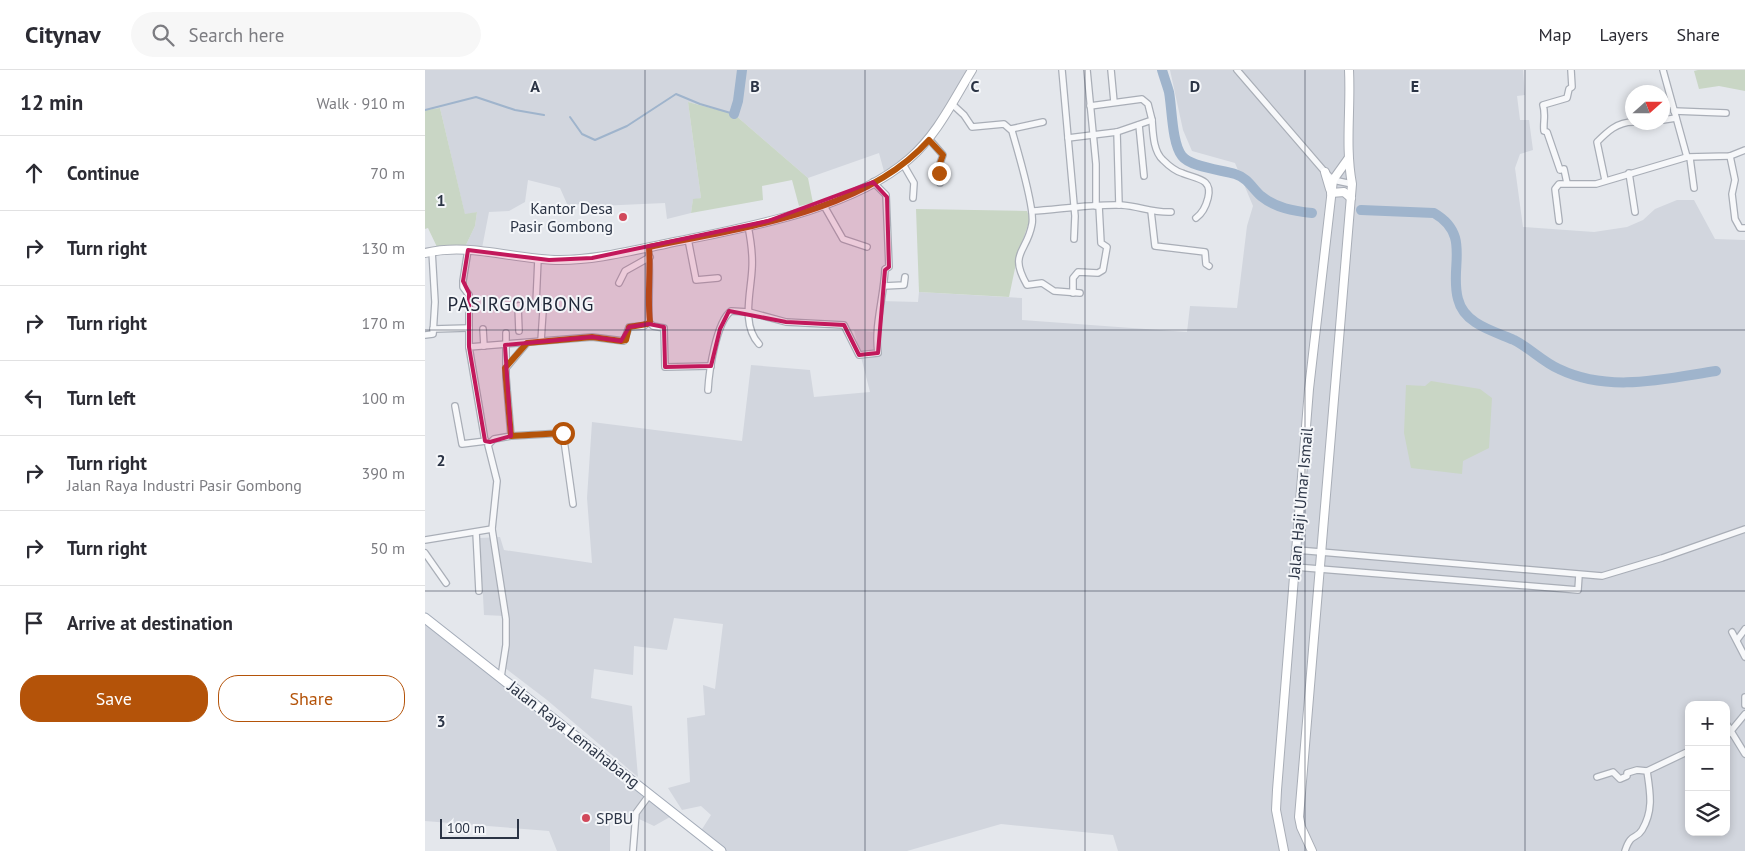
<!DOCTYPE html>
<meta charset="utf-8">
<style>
:root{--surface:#fff;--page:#f7f7f7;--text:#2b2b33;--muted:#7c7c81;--line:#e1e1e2;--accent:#b45309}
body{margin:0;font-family:"PT Sans",sans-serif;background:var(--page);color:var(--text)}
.controls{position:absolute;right:15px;bottom:15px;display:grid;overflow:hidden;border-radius:10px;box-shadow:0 2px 8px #0003}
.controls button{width:45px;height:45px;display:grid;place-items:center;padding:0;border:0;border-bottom:1px solid var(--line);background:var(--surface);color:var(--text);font:25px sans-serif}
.compass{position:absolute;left:1200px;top:15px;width:45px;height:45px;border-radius:50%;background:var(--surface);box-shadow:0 2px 8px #0003;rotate:69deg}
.scale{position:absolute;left:15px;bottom:12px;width:79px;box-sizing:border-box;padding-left:5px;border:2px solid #2b3445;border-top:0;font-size:14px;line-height:18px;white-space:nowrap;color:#2b3445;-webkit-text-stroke:4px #f4f6f9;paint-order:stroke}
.stop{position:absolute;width:15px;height:15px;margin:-11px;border:4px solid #b45309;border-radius:50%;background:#fff}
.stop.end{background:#b45309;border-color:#fff;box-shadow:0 1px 5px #0008}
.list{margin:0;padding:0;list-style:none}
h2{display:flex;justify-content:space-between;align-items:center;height:65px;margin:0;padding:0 20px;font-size:21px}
h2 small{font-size:16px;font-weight:400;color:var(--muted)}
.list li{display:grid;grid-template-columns:32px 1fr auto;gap:15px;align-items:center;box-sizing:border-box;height:75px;padding:0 20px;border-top:1px solid var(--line)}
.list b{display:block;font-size:19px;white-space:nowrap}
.list p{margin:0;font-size:16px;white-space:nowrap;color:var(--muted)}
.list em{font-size:16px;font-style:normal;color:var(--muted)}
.actions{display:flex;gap:10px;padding:15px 20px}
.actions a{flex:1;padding:11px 0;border:1px solid var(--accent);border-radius:20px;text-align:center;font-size:18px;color:var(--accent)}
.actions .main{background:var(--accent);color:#fff}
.icon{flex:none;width:28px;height:28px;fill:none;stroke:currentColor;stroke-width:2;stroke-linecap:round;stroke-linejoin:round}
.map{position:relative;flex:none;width:1320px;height:781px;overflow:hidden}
header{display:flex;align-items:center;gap:30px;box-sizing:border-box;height:70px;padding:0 25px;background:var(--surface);border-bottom:1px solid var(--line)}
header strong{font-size:24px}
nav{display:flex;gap:28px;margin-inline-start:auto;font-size:18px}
.search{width:350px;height:45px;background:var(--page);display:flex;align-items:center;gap:12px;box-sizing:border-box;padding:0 18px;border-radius:28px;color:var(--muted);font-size:19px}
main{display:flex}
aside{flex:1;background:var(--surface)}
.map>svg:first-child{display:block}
</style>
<header>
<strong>Citynav</strong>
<div class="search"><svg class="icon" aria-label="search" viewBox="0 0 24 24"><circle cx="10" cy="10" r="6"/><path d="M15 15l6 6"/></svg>Search here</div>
<nav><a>Map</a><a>Layers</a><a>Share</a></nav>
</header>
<main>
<aside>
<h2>12 min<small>Walk · 910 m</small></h2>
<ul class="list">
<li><svg class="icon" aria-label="ahead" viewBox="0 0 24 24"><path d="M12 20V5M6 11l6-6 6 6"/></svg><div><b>Continue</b></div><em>70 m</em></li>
<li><svg class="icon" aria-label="right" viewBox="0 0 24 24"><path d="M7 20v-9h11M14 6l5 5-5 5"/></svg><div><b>Turn right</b></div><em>130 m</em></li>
<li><svg class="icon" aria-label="right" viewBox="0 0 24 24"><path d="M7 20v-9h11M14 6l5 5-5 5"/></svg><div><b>Turn right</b></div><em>170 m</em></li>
<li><svg class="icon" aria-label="left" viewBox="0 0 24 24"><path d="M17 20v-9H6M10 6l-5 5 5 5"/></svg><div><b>Turn left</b></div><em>100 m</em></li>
<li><svg class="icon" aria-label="right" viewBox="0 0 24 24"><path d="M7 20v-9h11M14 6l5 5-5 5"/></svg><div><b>Turn right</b><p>Jalan Raya Industri Pasir Gombong</p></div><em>390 m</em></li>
<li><svg class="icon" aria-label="right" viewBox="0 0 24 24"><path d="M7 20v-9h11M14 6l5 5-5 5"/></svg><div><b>Turn right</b></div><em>50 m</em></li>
<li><svg class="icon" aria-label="arrive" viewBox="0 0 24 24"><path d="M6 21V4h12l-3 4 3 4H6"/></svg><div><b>Arrive at destination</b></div></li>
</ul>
<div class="actions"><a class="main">Save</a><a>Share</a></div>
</aside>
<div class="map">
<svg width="1320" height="781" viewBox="0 0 1320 781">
<rect width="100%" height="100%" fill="#e4e7ec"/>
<g fill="#d2d6de" fill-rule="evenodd">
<path d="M0 0H550L522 41 488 83 460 105 454 83 383 108 309 44 263 32 276 128 268 130 266 143 242 149 240 133 173 136 161 133 143 136 135 118 103 110 100 132 84 141 64 142 57 178 40 177 50 156 52 142 40 145 15 38 0 40Z"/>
<path d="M745 0H1098L1100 25 1092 26 1095 50H1104L1108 80 1095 84 1090 98 1098 157 1169 162 1202 157 1218 150 1230 139 1252 130H1269L1290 169 1320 170V781H693L688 765 576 754 482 781H288L272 767 286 745 276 736 257 740 243 718 265 712 262 648 280 645 278 615 290 619 298 554 249 548 242 580 209 576 208 605 169 599 166 628 207 636 213 707 122 630 75 594 80 546 59 545 55 468 75 467 79 480 167 493 162 428 167 352 317 371 326 295 385 300 389 327 445 322 429 260 450 262 455 231 493 232 494 222 597 228V250L762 262 765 236 812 238 822 156 828 136 810 93 767 81 758 60ZM1264 635H1301V762H1264Z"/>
<path d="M0 553 54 593 245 747 229 756 214 749 185 748V781H132L124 761 0 751Z"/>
</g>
<g fill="#c9d6c5">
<path d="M1273 0H1320V21L1294 16 1274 19 1269 1Z"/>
<path d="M263 32 309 44 383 108 388 133 374 136 367 110 337 116 338 130 266 143 268 129 276 128Z"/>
<path d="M15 38 40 144 52 142 50 156 40 177H12L3 158 0 159V40Z"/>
<path d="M491 139 602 141 605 149 593 184 584 227 494 222Z"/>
<path d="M1006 311 1055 319 1067 328 1064 378 1038 391 1037 404 986 398 979 363 981 315 1000 316Z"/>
</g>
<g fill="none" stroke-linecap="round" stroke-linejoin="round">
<g stroke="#9fb4cc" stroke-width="2">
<path d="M0 40 51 27 90 40 119 45"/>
<path d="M145 47 157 64 170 70 202 56 251 24 275 34 309 44"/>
</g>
<g stroke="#9fb4cc" stroke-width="10">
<path d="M737 0C739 7 742 15 744 22 747 38 747 74 757 86 765 97 797 100 810 104 823 108 827 118 836 126 851 138 868 141 887 143"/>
<path d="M309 44 313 31 317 0"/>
<path d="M936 140 1009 143C1047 165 1024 197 1033 229 1039 254 1068 261 1089 270 1105 278 1118 292 1134 299 1184 323 1239 309 1291 301"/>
</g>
<g stroke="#a9aeb7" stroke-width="8">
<g id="street">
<path d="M637 0 650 146 649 169"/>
<path d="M662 0 671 94V136"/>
<path d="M686 0 689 32"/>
<path d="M812 0 900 102 908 110 927 114"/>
<path d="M1238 0 1262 87 1305 86 1320 80"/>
<path d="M527 34 539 45 547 57 579 54 587 61C592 78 610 140 607 154 602 183 583 182 602 215L617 213 629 221 655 223"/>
<path d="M1238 35 1247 34"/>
<path d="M1206 40H1208"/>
<path d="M1249 41 1301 43"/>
<path d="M727 50C728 62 728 81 738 90 743 95 750 101 757 103 771 109 788 108 783 128 781 136 778 143 771 148"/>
<path d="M1238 50 1251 48"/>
<path d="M1208 52H1217"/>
<path d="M714 55 719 106"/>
<path d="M586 59 618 52"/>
<path d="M692 62 694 135"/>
<path d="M643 68 692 62 727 50 723 34 717 29 665 36"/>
<path d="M504 69 518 85 514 96 515 113"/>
<path d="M1305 86 1310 110 1307 124 1310 149 1315 158H1320"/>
<path d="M1265 88 1269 118"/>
<path d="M478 94 489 113 488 128"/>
<path d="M1204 103 1210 142"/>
<path d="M1180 110 1172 72C1182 62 1192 52 1208 52"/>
<path d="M1142 113 1139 99 1135 100 1122 62 1119 61C1118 52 1121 45 1118 35L1142 28 1144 19 1147 17 1146 0"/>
<path d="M398 134 418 169 442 177"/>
<path d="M607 141C636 139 667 134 696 135 714 136 728 143 746 142"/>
<path d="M726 141 730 176 780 182 781 194 784 196"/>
<path d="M1134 151 1130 119 1134 114H1171L1262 87"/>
<path d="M323 156C326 171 328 185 327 199 326 222 316 255 334 274"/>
<path d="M263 169 271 210 293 208"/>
<path d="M43 180 38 211V217L44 225V277"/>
<path d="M113 189 111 234 118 241 116 271"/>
<path d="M194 213 200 201 225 187"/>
<path d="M459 216 479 215 480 207"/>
<path d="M648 223V208L653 202 673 203 678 200 682 177 676 173 674 136"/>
<path d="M224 252 228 256 239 258 240 297 286 296"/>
<path d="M8 259 44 258"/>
<path d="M58 259 59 276"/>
<path d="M94 261 93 236 111 234"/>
<path d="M0 265 8 264 10 232 7 181"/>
<path d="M81 298 102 273"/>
<path d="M283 320C284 302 291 252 306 241L324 242 361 252 419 255 434 285 453 283C449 255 459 227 460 199L464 197 461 125 448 112"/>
<path d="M30 336 37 374 61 371"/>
<path d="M86 366 138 363 148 434"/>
<path d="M60 371 44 277 167 267 199 271 204 257 219 256 224 252C223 227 226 202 223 177"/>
<path d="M51 462 54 521"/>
<path d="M0 470 67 459"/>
<path d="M872 480 1177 506 1237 488 1320 459"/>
<path d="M0 483 21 513"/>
<path d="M870 497 1153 520 1154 505"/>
<path d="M1307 562 1320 587"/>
<path d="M1312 570 1320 559"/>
<path d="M76 607 81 575V549L67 459 72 411 63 375 69 369 86 366 81 307V263"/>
<path d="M1320 627V635"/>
<path d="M1301 653 1320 684"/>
<path d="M1301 667 1320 644"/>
<path d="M1172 707 1188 702 1195 709 1202 706V703L1212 700 1222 701"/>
<path d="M208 781 211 743 225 724"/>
<path d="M1200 781C1206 762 1211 770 1217 760 1229 740 1225 722 1222 701L1264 681"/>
</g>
</g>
<g stroke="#a9aeb7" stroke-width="10">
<g id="secondary">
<path d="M900 102 905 119"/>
<path d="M906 123 919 122 926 128"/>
<path d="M0 183C44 172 90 190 135 190 170 190 205 181 240 174 316 158 424 141 484 89 512 65 528 31 547 0"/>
<path d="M859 781 851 740 852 720 884 319 908 110 923 89"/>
<path d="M887 781 876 757 874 747 927 114C920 77 926 38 924 0"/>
</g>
</g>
<g stroke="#a3abb8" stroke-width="11">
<path id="primary" d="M0 548 296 781"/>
</g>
<use href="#street" stroke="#f7f8fa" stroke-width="5.5"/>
<use href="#secondary" stroke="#fff" stroke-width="8"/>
<use href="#primary" stroke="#fff" stroke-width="9"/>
</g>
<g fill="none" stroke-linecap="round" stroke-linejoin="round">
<path stroke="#b45309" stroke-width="6" d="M138 363 86 366 80 298 102 273 167 267 196 271 201 270 204 257 222 254 225 252C222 226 226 203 224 177 315 158 439 143 504 70L518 85 514 96V103"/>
</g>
<path fill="#c2185b" fill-opacity="0.2" stroke="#c2185b" stroke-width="4" stroke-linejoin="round" d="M448 112 462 127 464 197 460 200 453 283 434 285 419 255 361 252 304 241 295 259 286 296 240 297 239 257 224 254 204 257 196 271 167 267 80 275 86 366 65 372 60 371 44 277V223L38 211 43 180 124 190 167 188 343 151Z"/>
<path fill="none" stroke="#2b3445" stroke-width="1" stroke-opacity="0.55" d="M220 0V781M440 0V781M660 0V781M880 0V781M1100 0V781M0 260H1320M0 521H1320"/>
<g fill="#d1495b" stroke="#f4f6f9" stroke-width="2">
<circle cx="198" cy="147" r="5"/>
<circle cx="161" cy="748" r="5"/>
</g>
<g text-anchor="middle" stroke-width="4" stroke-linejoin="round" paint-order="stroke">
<g font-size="16" fill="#2b3445" stroke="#f4f6f9" text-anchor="end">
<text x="188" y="144">Kantor Desa<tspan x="188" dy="18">Pasir Gombong</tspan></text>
<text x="171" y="754" text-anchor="start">SPBU</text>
</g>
<g font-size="16" fill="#2b3445" stroke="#f4f6f9">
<text transform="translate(875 433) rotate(-85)" y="6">Jalan Haji Umar Ismail</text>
<text transform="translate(149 664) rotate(38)" y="6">Jalan Raya Lemahabang</text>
</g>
<g font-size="19" letter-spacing="1" fill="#1d2536" stroke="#f4f6f9">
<text x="96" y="241">PASIRGOMBONG</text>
</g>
</g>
<g font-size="16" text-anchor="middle" font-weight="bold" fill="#2b3445" stroke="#f4f6f9" stroke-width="4" stroke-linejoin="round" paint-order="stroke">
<text x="110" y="22">A</text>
<text x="330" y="22">B</text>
<text x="550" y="22">C</text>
<text x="770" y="22">D</text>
<text x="990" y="22">E</text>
<text x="16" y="136">1</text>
<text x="16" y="396">2</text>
<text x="16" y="657">3</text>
</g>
</svg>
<div class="controls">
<button>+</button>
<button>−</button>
<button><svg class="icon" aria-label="layers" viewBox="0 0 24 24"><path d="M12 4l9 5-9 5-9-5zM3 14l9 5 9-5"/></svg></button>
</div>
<svg class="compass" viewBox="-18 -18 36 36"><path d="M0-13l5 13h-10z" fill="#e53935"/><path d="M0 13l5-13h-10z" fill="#7c7c81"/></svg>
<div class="scale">100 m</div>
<div class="stop" style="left:138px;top:363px"></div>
<div class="stop end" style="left:514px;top:103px"></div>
</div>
</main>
